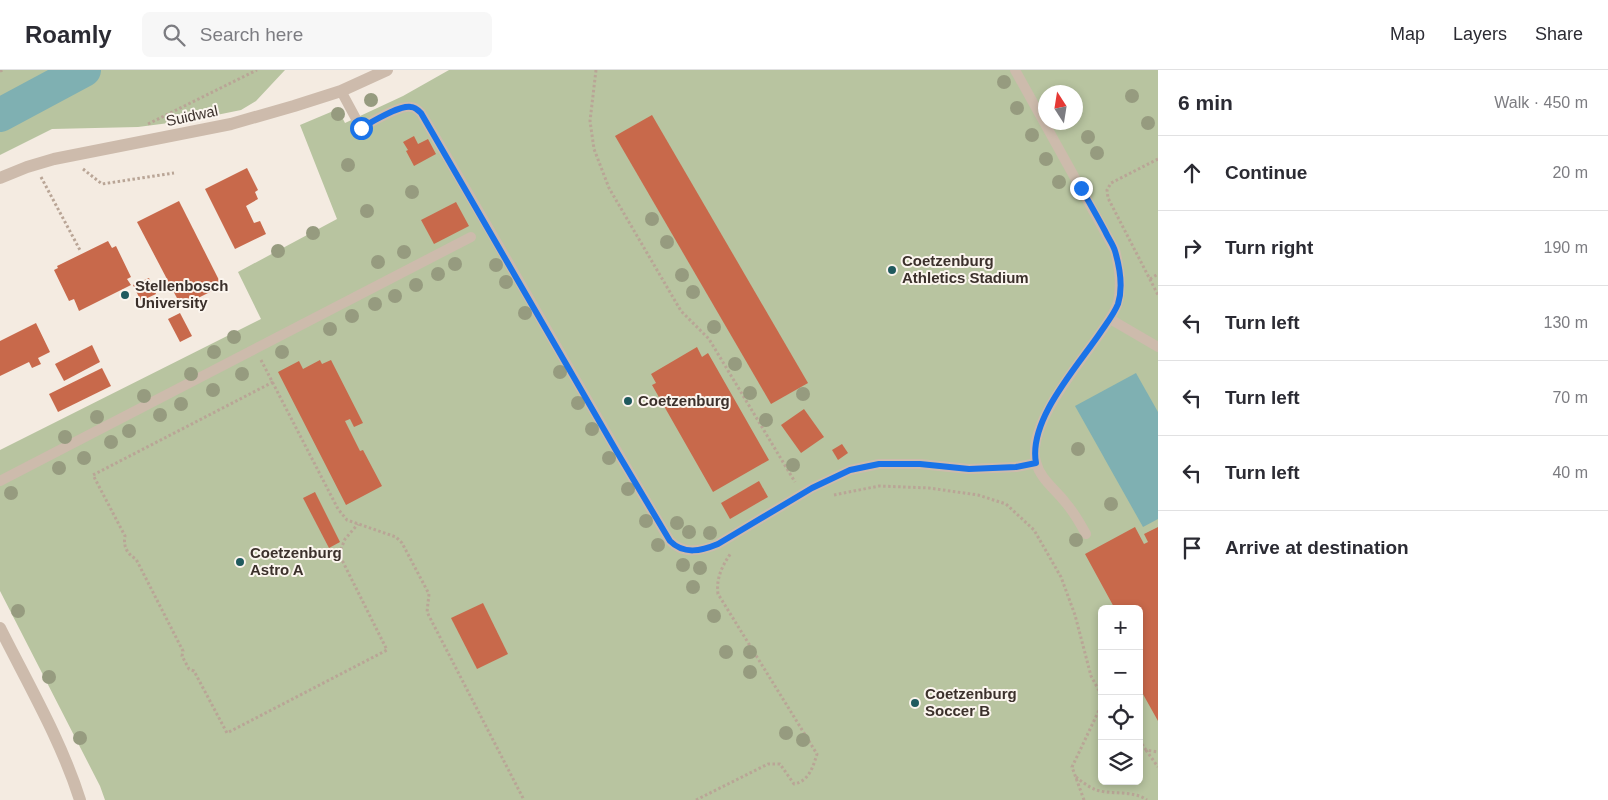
<!DOCTYPE html>
<meta charset="utf-8">
<style>
:root{--surface:#fff;--page:#f7f7f7;--text:#2b2b33;--muted:#7c7c81;--line:#e1e1e2}
body{margin:0;font-family:Arial,sans-serif;background:var(--page);color:var(--text)}
.controls{position:absolute;right:15px;bottom:15px;display:grid;overflow:hidden;border-radius:8px;box-shadow:0 2px 8px #0003}
.controls button{width:45px;height:45px;display:grid;place-items:center;padding:0;border:0;border-bottom:1px solid var(--line);background:var(--surface);color:var(--text);font:25px sans-serif}
.compass{position:absolute;left:1038px;top:15px;width:45px;height:45px;border-radius:50%;background:var(--surface);box-shadow:0 2px 8px #0003;rotate:348deg}
.stop{position:absolute;width:15px;height:15px;margin:-11px;border:4px solid #1a73e8;border-radius:50%;background:#fff}
.stop.end{background:#1a73e8;border-color:#fff;box-shadow:0 1px 5px #0008}
.list{margin:0;padding:0;list-style:none}
h2{display:flex;justify-content:space-between;align-items:center;height:65px;margin:0;padding:0 20px;font-size:21px}
h2 small{font-size:16px;font-weight:400;color:var(--muted)}
.list li{display:grid;grid-template-columns:32px 1fr auto;gap:15px;align-items:center;box-sizing:border-box;height:75px;padding:0 20px;border-top:1px solid var(--line)}
.list b{display:block;font-size:19px;white-space:nowrap}
.list em{font-size:16px;font-style:normal;color:var(--muted)}
.icon{flex:none;width:28px;height:28px;fill:none;stroke:currentColor;stroke-width:2;stroke-linecap:round;stroke-linejoin:round}
.map{position:relative;flex:none;width:1158px;height:730px;overflow:hidden}
header{display:flex;align-items:center;gap:30px;box-sizing:border-box;height:70px;padding:0 25px;background:var(--surface);border-bottom:1px solid var(--line)}
header strong{font-size:24px}
nav{display:flex;gap:28px;margin-inline-start:auto;font-size:18px}
.search{width:350px;height:45px;background:var(--page);display:flex;align-items:center;gap:12px;box-sizing:border-box;padding:0 18px;border-radius:8px;color:var(--muted);font-size:19px}
main{display:flex}
aside{flex:1;background:var(--surface)}
.map>svg:first-child{display:block}
</style>
<header>
<strong>Roamly</strong>
<div class="search"><svg class="icon" aria-label="search" viewBox="0 0 24 24"><circle cx="10" cy="10" r="6"/><path d="M15 15l6 6"/></svg>Search here</div>
<nav><a>Map</a><a>Layers</a><a>Share</a></nav>
</header>
<main>
<div class="map">
<svg width="1158" height="730" viewBox="0 0 1158 730">
<rect width="100%" height="100%" fill="#f4ebe1"/>
<g fill="#b8c4a0" fill-rule="evenodd">
<path d="M0 0H285L256 31 241 40 192 50 138 57 52 59 0 85Z"/>
<path d="M449 0H1158V730H105L100 716 0 521V380L261 249 238 202 337 149 300 55 338 39 345 53 403 26ZM1046 22H1076V52H1046ZM1102 539H1139V711H1102Z"/>
</g>
<path fill="#7fb0b2" d="M1136 303 1158 342V449L1143 457 1075 336Z"/>
<g fill="none" stroke-linecap="round" stroke-linejoin="round">
<path stroke="#7fb0b2" stroke-width="34" d="M0 45 84 0"/>
</g>
<g fill="#c8694b">
<path d="M652 45 808 313 771 334 615 66Z"/>
<path d="M414 66 418 74 428 69 436 84 414 96 406 81 408 80 403 72Z"/>
<path d="M247 98 258 120 255 122 258 129 246 136 254 153 260 151 266 164 235 179 205 119Z"/>
<path d="M179 131 222 216 190 232 178 230 137 152Z"/>
<path d="M456 132 469 156 434 174 421 150Z"/>
<path d="M108 171 112 178 116 176 131 207 127 209 131 215 79 241 74 229 69 231 54 200 58 198 57 196Z"/>
<path d="M149 208 156 224 141 231 133 215Z"/>
<path d="M180 243 192 266 180 272 168 249Z"/>
<path d="M36 253 50 282 38 288 41 294 32 298 29 292 0 306V271Z"/>
<path d="M92 275 100 292 64 311 55 294Z"/>
<path d="M697 277 702 287 708 283 769 390 713 422 652 315 656 313 651 304Z"/>
<path d="M320 290 322 294 331 290 363 353 354 357 350 349 345 351 360 381 363 380 382 416 346 435 278 302 299 291 303 299Z"/>
<path d="M102 298 111 316 58 342 49 324Z"/>
<path d="M804 339 824 367 801 383 781 355Z"/>
<path d="M842 374 848 383 838 390 832 380Z"/>
<path d="M759 411 768 427 730 449 721 433Z"/>
<path d="M315 422 340 472 329 478 303 428Z"/>
<path d="M1135 457 1144 474 1148 472 1144 464 1158 457V651L1139 617V539H1115L1085 484Z"/>
<path d="M483 533 508 584 477 599 451 548Z"/>
</g>
<g fill="none" stroke-linecap="round" stroke-linejoin="round">
<g stroke="#b9a596" stroke-width="3" stroke-dasharray="2.5 2.5" stroke-linecap="butt">
<path d="M596 0 590 51 594 79 609 118 681 241 709 269 795 412"/>
<path d="M0 1 3 0"/>
<path d="M148 54 257 0"/>
<path d="M1158 89 1111 113 1107 120 1108 128 1158 225"/>
<path d="M83 99 102 114 174 103"/>
<path d="M41 107 81 182"/>
<path d="M1150 209 1158 204"/>
<path d="M261 290 338 439 347 450 396 467 402 473 429 524 427 542 524 730"/>
<path d="M273 312 93 405 125 466C123 476 127 484 136 489L183 581 182 586 189 599 194 601 227 663 387 580 339 484 345 469 358 454"/>
<path d="M834 425 879 416 929 418 978 425 1006 434 1034 460 1061 507 1075 545 1091 606 1102 626"/>
<path d="M1139 670 1146 680 1158 682"/>
<path d="M1146 680 1158 697"/>
<path d="M1076 707C1082 712 1089 717 1096 720 1112 725 1133 720 1147 730"/>
<path d="M696 730 768 694H780L794 714C809 711 813 697 817 684L718 524C716 508 722 496 731 483"/>
<path d="M1084 730 1072 697 1102 634"/>
</g>
<g stroke="#cdbbac" stroke-width="10">
<path d="M1015 0 1115 180C1119 197 1122 214 1118 232 1115 243 1107 253 1101 262 1080 293 1026 355 1036 392 1040 409 1055 419 1065 432 1074 442 1080 453 1086 464"/>
<path d="M341 21 361 58C372 52 399 35 411 37 415 37 418 40 421 43 506 185 585 329 670 471 684 485 701 481 718 474L812 418 850 400 879 394H920L969 399 1016 397 1036 393"/>
<path d="M1110 249 1158 277"/>
<path d="M0 411 471 167"/>
</g>
<g stroke="#cdbbac" stroke-width="12">
<path d="M0 108 27 97 54 89 231 54 294 36 341 21 387 0"/>
<path d="M0 558C28 614 61 670 80 730"/>
</g>
</g>
<g fill="#969b7f">
<circle cx="1004" cy="12" r="7"/>
<circle cx="1132" cy="26" r="7"/>
<circle cx="371" cy="30" r="7"/>
<circle cx="1017" cy="38" r="7"/>
<circle cx="338" cy="44" r="7"/>
<circle cx="1148" cy="53" r="7"/>
<circle cx="1032" cy="65" r="7"/>
<circle cx="1088" cy="67" r="7"/>
<circle cx="1097" cy="83" r="7"/>
<circle cx="1046" cy="89" r="7"/>
<circle cx="348" cy="95" r="7"/>
<circle cx="1059" cy="112" r="7"/>
<circle cx="412" cy="122" r="7"/>
<circle cx="367" cy="141" r="7"/>
<circle cx="652" cy="149" r="7"/>
<circle cx="313" cy="163" r="7"/>
<circle cx="667" cy="172" r="7"/>
<circle cx="278" cy="181" r="7"/>
<circle cx="404" cy="182" r="7"/>
<circle cx="378" cy="192" r="7"/>
<circle cx="455" cy="194" r="7"/>
<circle cx="496" cy="195" r="7"/>
<circle cx="438" cy="204" r="7"/>
<circle cx="682" cy="205" r="7"/>
<circle cx="506" cy="212" r="7"/>
<circle cx="416" cy="215" r="7"/>
<circle cx="693" cy="222" r="7"/>
<circle cx="395" cy="226" r="7"/>
<circle cx="375" cy="234" r="7"/>
<circle cx="525" cy="243" r="7"/>
<circle cx="352" cy="246" r="7"/>
<circle cx="714" cy="257" r="7"/>
<circle cx="330" cy="259" r="7"/>
<circle cx="234" cy="267" r="7"/>
<circle cx="214" cy="282" r="7"/>
<circle cx="282" cy="282" r="7"/>
<circle cx="735" cy="294" r="7"/>
<circle cx="560" cy="302" r="7"/>
<circle cx="191" cy="304" r="7"/>
<circle cx="242" cy="304" r="7"/>
<circle cx="213" cy="320" r="7"/>
<circle cx="750" cy="323" r="7"/>
<circle cx="803" cy="324" r="7"/>
<circle cx="144" cy="326" r="7"/>
<circle cx="578" cy="333" r="7"/>
<circle cx="181" cy="334" r="7"/>
<circle cx="160" cy="345" r="7"/>
<circle cx="97" cy="347" r="7"/>
<circle cx="766" cy="350" r="7"/>
<circle cx="592" cy="359" r="7"/>
<circle cx="129" cy="361" r="7"/>
<circle cx="65" cy="367" r="7"/>
<circle cx="111" cy="372" r="7"/>
<circle cx="1078" cy="379" r="7"/>
<circle cx="84" cy="388" r="7"/>
<circle cx="609" cy="388" r="7"/>
<circle cx="793" cy="395" r="7"/>
<circle cx="59" cy="398" r="7"/>
<circle cx="628" cy="419" r="7"/>
<circle cx="11" cy="423" r="7"/>
<circle cx="1111" cy="434" r="7"/>
<circle cx="646" cy="451" r="7"/>
<circle cx="677" cy="453" r="7"/>
<circle cx="689" cy="462" r="7"/>
<circle cx="710" cy="463" r="7"/>
<circle cx="1076" cy="470" r="7"/>
<circle cx="658" cy="475" r="7"/>
<circle cx="683" cy="495" r="7"/>
<circle cx="700" cy="498" r="7"/>
<circle cx="693" cy="517" r="7"/>
<circle cx="18" cy="541" r="7"/>
<circle cx="714" cy="546" r="7"/>
<circle cx="726" cy="582" r="7"/>
<circle cx="750" cy="582" r="7"/>
<circle cx="750" cy="602" r="7"/>
<circle cx="49" cy="607" r="7"/>
<circle cx="786" cy="663" r="7"/>
<circle cx="80" cy="668" r="7"/>
<circle cx="803" cy="670" r="7"/>
</g>
<g fill="none" stroke-linecap="round" stroke-linejoin="round">
<path stroke="#1a73e8" stroke-width="6" d="M361 58C372 52 399 35 411 37 415 37 418 40 421 43L617 382 670 471C684 485 701 481 718 474L812 418 850 400 879 394H920L969 399 1016 397 1036 393C1028 350 1077 297 1100 263 1106 254 1114 244 1118 234 1123 218 1120 198 1115 181 1113 174 1108 168 1105 161 1097 146 1089 132 1081 118"/>
</g>
<g fill="#1f5a5e" stroke="#fbf5ee" stroke-width="2">
<circle cx="892" cy="200" r="5"/>
<circle cx="125" cy="225" r="5"/>
<circle cx="628" cy="331" r="5"/>
<circle cx="240" cy="492" r="5"/>
<circle cx="915" cy="633" r="5"/>
</g>
<g text-anchor="middle" stroke-width="4" stroke-linejoin="round" paint-order="stroke">
<g font-size="15" fill="#3b302b" stroke="#fbf5ee">
<text transform="translate(192 46) rotate(-12)" y="5">Suidwal</text>
</g>
<g font-size="15" font-weight="bold" fill="#3b302b" stroke="#fbf5ee" text-anchor="start">
<text x="902" y="196">Coetzenburg<tspan x="902" dy="17">Athletics Stadium</tspan></text>
<text x="135" y="221">Stellenbosch<tspan x="135" dy="17">University</tspan></text>
<text x="638" y="336">Coetzenburg</text>
<text x="250" y="488">Coetzenburg<tspan x="250" dy="17">Astro A</tspan></text>
<text x="925" y="629">Coetzenburg<tspan x="925" dy="17">Soccer B</tspan></text>
</g>
</g>
</svg>
<div class="controls">
<button>+</button>
<button>−</button>
<button><svg class="icon" aria-label="locate" viewBox="0 0 24 24"><circle cx="12" cy="12" r="6"/><path d="M12 2v4M12 18v4M2 12h4M18 12h4"/></svg></button>
<button><svg class="icon" aria-label="layers" viewBox="0 0 24 24"><path d="M12 4l9 5-9 5-9-5zM3 14l9 5 9-5"/></svg></button>
</div>
<svg class="compass" viewBox="-18 -18 36 36"><path d="M0-13l5 13h-10z" fill="#e53935"/><path d="M0 13l5-13h-10z" fill="#7c7c81"/></svg>
<div class="stop" style="left:361px;top:58px"></div>
<div class="stop end" style="left:1081px;top:118px"></div>
</div>
<aside>
<h2>6 min<small>Walk · 450 m</small></h2>
<ul class="list">
<li><svg class="icon" aria-label="ahead" viewBox="0 0 24 24"><path d="M12 20V5M6 11l6-6 6 6"/></svg><div><b>Continue</b></div><em>20 m</em></li>
<li><svg class="icon" aria-label="right" viewBox="0 0 24 24"><path d="M7 20v-9h11M14 6l5 5-5 5"/></svg><div><b>Turn right</b></div><em>190 m</em></li>
<li><svg class="icon" aria-label="left" viewBox="0 0 24 24"><path d="M17 20v-9H6M10 6l-5 5 5 5"/></svg><div><b>Turn left</b></div><em>130 m</em></li>
<li><svg class="icon" aria-label="left" viewBox="0 0 24 24"><path d="M17 20v-9H6M10 6l-5 5 5 5"/></svg><div><b>Turn left</b></div><em>70 m</em></li>
<li><svg class="icon" aria-label="left" viewBox="0 0 24 24"><path d="M17 20v-9H6M10 6l-5 5 5 5"/></svg><div><b>Turn left</b></div><em>40 m</em></li>
<li><svg class="icon" aria-label="arrive" viewBox="0 0 24 24"><path d="M6 21V4h12l-3 4 3 4H6"/></svg><div><b>Arrive at destination</b></div></li>
</ul>
</aside>
</main>
